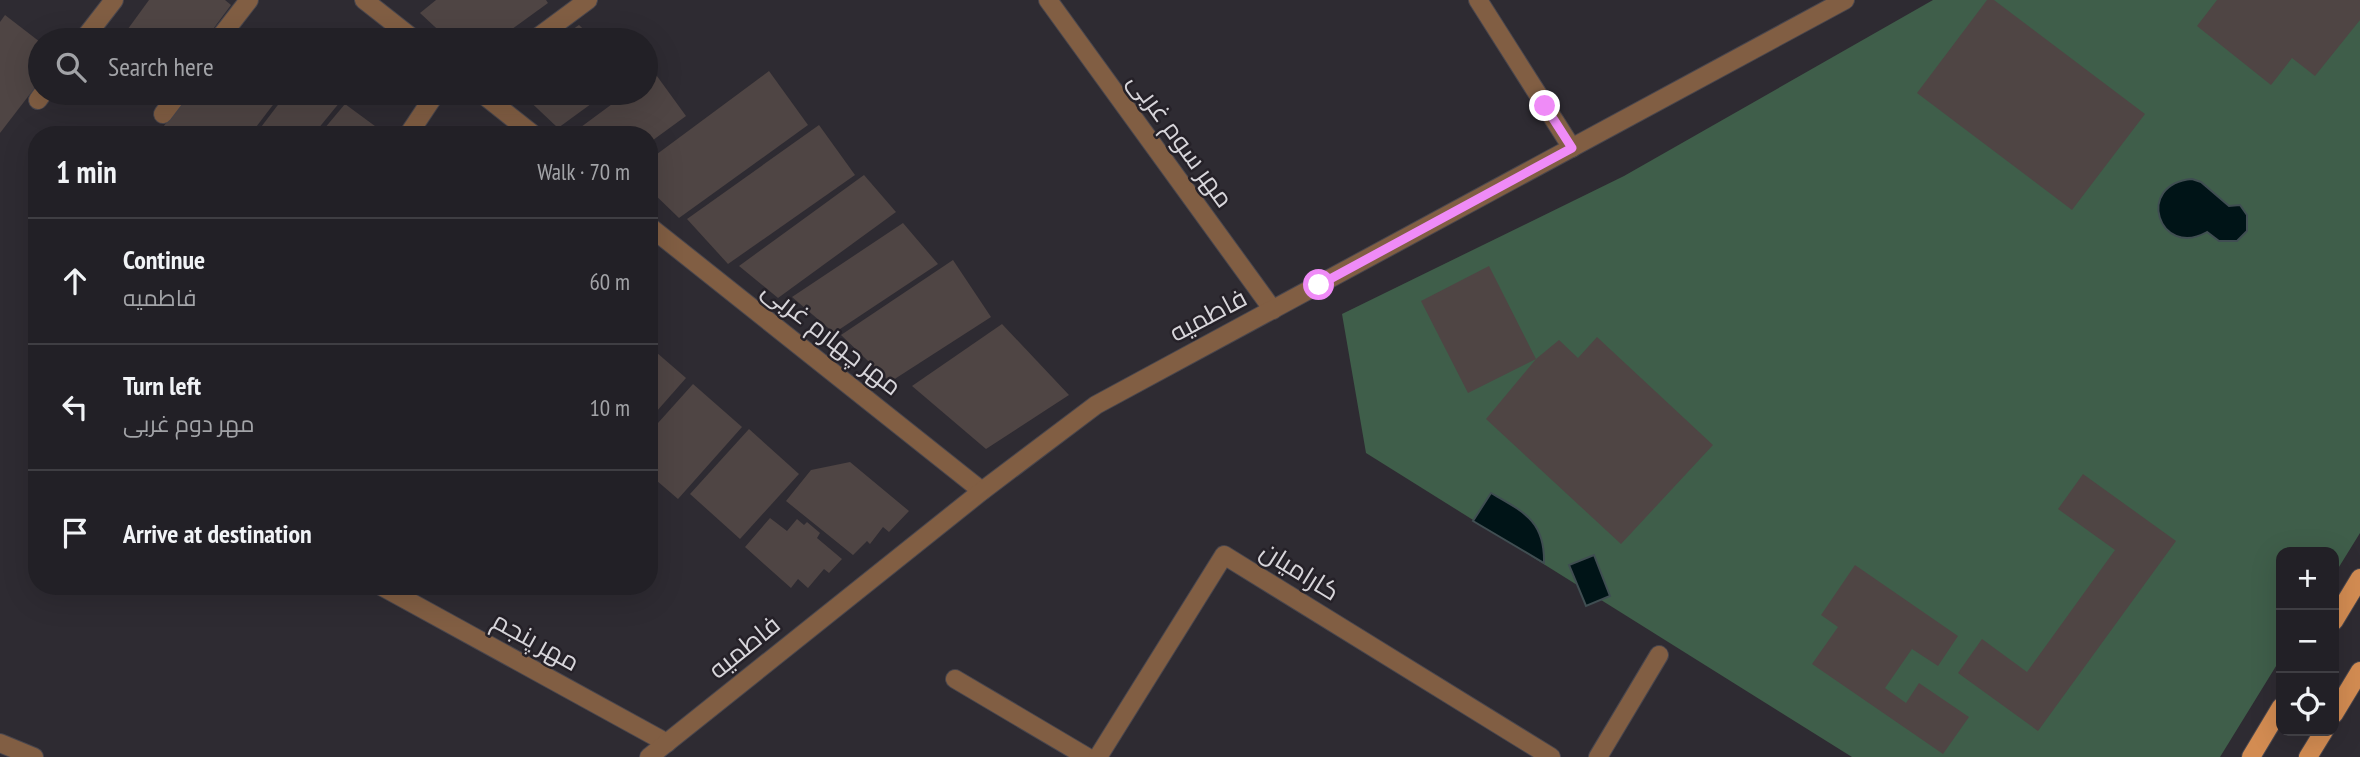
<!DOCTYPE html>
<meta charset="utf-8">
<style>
:root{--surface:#222026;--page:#2e2d32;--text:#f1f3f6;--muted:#a2a3a7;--line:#3f3e43}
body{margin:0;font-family:"PT Sans Narrow",Cairo,sans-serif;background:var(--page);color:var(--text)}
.controls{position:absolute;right:21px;bottom:21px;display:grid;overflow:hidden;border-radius:14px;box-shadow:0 7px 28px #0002}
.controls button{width:63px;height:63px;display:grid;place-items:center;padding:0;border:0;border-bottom:2px solid var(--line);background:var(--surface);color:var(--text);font:35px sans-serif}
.stop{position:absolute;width:21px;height:21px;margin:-16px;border:5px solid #ef8bf7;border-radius:50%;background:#fff}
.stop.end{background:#ef8bf7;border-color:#fff;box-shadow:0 2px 7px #0008}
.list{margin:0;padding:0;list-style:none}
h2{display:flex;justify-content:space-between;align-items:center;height:91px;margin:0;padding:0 28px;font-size:30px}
h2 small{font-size:23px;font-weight:400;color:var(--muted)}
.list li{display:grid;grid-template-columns:46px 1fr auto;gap:21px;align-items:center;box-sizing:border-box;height:126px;padding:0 28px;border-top:2px solid var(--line)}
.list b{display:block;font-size:26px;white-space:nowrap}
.list p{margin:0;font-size:23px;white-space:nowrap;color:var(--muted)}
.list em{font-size:23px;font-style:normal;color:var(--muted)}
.icon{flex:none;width:38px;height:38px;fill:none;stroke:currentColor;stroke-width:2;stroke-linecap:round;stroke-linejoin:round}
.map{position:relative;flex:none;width:2360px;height:757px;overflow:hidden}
.search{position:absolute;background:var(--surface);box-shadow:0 7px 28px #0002;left:28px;top:28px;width:630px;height:77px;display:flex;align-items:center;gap:18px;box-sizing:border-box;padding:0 24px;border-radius:38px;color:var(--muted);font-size:26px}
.panel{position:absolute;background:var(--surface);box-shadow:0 7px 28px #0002;left:28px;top:126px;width:630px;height:469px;border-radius:28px}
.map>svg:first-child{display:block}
</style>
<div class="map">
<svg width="2360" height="757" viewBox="0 0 2360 757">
<rect width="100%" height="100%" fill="#2e2b32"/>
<path fill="#3f5e4a" d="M1933 0H2360V533L2334 575V552H2281V658L2220 757H1852L1366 453 1342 314 1624 176Z"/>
<g fill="#001417" stroke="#404e52" stroke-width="2">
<path d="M2192 179 2201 182 2229 206 2240 205 2247 215V231L2237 241H2219L2207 232C2159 259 2134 184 2192 179Z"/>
<path d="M1491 493C1524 512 1545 521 1544 563L1473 521Z"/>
<path d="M1594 555 1610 596 1586 606 1569 565Z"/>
</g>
<g fill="#4f4544">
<path d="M149 0H225L231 5 205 40H135L125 33Z"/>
<path d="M436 0H546L548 3 497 40H449L420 13Z"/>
<path d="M1987 0H1994L2145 114 2072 210 1917 93Z"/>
<path d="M2217 0H2360V20L2315 76 2292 58 2271 85 2197 26Z"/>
<path d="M5 15 40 42V81L0 133V22Z"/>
<path d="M579 25 595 40H557Z"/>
<path d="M769 71 808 125 679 218 649 189V160Z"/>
<path d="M654 72 686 116 649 143V135H589L581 127 627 93H646V78Z"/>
<path d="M189 93H282L250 135H157Z"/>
<path d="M287 93H329L340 102 313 135H255Z"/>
<path d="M521 93H606L558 128Z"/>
<path d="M345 104 379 129 376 135H319Z"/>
<path d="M819 125 855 175 728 264 687 219Z"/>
<path d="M864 175 896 212 778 298 739 266Z"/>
<path d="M903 223 938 264 834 333 792 297Z"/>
<path d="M953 260 991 317 890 382 841 335Z"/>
<path d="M1489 266 1536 359 1559 340 1578 358 1597 337 1713 445 1621 544 1486 419 1536 359 1468 393 1421 301Z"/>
<path d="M1002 324 1069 395 986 449 912 386Z"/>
<path d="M649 346 686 378 649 420Z"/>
<path d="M693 384 742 427 678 499 649 474V433Z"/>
<path d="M749 429 799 474 740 539 690 494Z"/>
<path d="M850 462 909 511 889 532 883 527 870 544 867 541 853 555 786 501 811 470Z"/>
<path d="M2083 474 2176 541 2038 731 1958 673 1982 639 2027 672 2115 550 2058 509Z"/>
<path d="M770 518 787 531 797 519 804 525 807 522 820 533 817 538 842 559 829 573 824 569 808 588 798 579 791 588 745 547Z"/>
<path d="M1855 565 1958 636 1938 666 1912 649 1885 688 1906 703 1919 683 1969 717 1943 754 1812 664 1838 627 1821 615Z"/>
</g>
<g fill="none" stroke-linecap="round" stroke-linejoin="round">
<g stroke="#49464d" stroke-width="20">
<g id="street">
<path d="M364 0 415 40"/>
<path d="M1048 0 1273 310"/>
<path d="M1478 0 1572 148"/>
<path d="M83 40 114 0"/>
<path d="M218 40 249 0"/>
<path d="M534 40 588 0"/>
<path d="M481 93 534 135"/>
<path d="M38 100 43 93"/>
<path d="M163 114 179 93"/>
<path d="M408 135 436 93"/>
<path d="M649 226 982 491"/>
<path d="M381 586 667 743"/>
<path d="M955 679 1087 757"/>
<path d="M0 743 34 757"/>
<path d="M649 757 982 491 1096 405 1845 0"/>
<path d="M1098 757 1224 555 1551 757"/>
<path d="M1598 757 1659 655"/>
</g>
</g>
<g stroke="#49464d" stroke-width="20">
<g id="primary">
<path d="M2334 621 2360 578"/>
<path d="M2334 714 2360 671"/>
<path d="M2251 757 2281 707"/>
<path d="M2308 757 2324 731"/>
</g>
</g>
<use href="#street" stroke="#815e43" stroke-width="18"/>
<use href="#primary" stroke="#d38c52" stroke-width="18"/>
</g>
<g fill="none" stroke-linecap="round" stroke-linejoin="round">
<path stroke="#ef8bf7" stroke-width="9" d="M1319 285 1572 148 1545 106"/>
</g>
<g text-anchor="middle" stroke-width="5" stroke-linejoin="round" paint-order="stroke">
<g font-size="26" fill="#d7d5da" stroke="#252128">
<text transform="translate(1181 140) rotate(54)" y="9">مهر سوم غربی</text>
<text transform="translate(1208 315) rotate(-28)" y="9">فاطمیه</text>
<text transform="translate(832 338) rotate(38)" y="9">مهر چهارم غربی</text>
<text transform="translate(1300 571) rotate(32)" y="9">کارامیان</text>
<text transform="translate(536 641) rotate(29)" y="9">مهر پنجم</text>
<text transform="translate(744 647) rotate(-39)" y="9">فاطمیه</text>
</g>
</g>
</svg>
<div class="controls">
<button>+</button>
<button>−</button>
<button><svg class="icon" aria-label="locate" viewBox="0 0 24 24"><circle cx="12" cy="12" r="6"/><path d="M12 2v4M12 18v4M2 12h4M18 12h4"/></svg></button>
</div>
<div class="stop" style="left:1319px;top:285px"></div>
<div class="stop end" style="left:1545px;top:106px"></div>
<div class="search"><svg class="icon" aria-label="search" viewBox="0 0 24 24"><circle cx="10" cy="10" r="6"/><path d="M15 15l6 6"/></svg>Search here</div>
<section class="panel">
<h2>1 min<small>Walk · 70 m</small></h2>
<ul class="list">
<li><svg class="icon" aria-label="ahead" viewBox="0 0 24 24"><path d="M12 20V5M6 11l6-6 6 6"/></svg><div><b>Continue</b><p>فاطمیه</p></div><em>60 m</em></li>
<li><svg class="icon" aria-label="left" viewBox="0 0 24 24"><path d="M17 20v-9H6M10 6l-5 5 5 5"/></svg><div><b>Turn left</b><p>مهر دوم غربی</p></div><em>10 m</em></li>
<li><svg class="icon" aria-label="arrive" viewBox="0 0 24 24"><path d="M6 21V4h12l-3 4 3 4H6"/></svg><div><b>Arrive at destination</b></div></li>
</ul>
</section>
</div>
